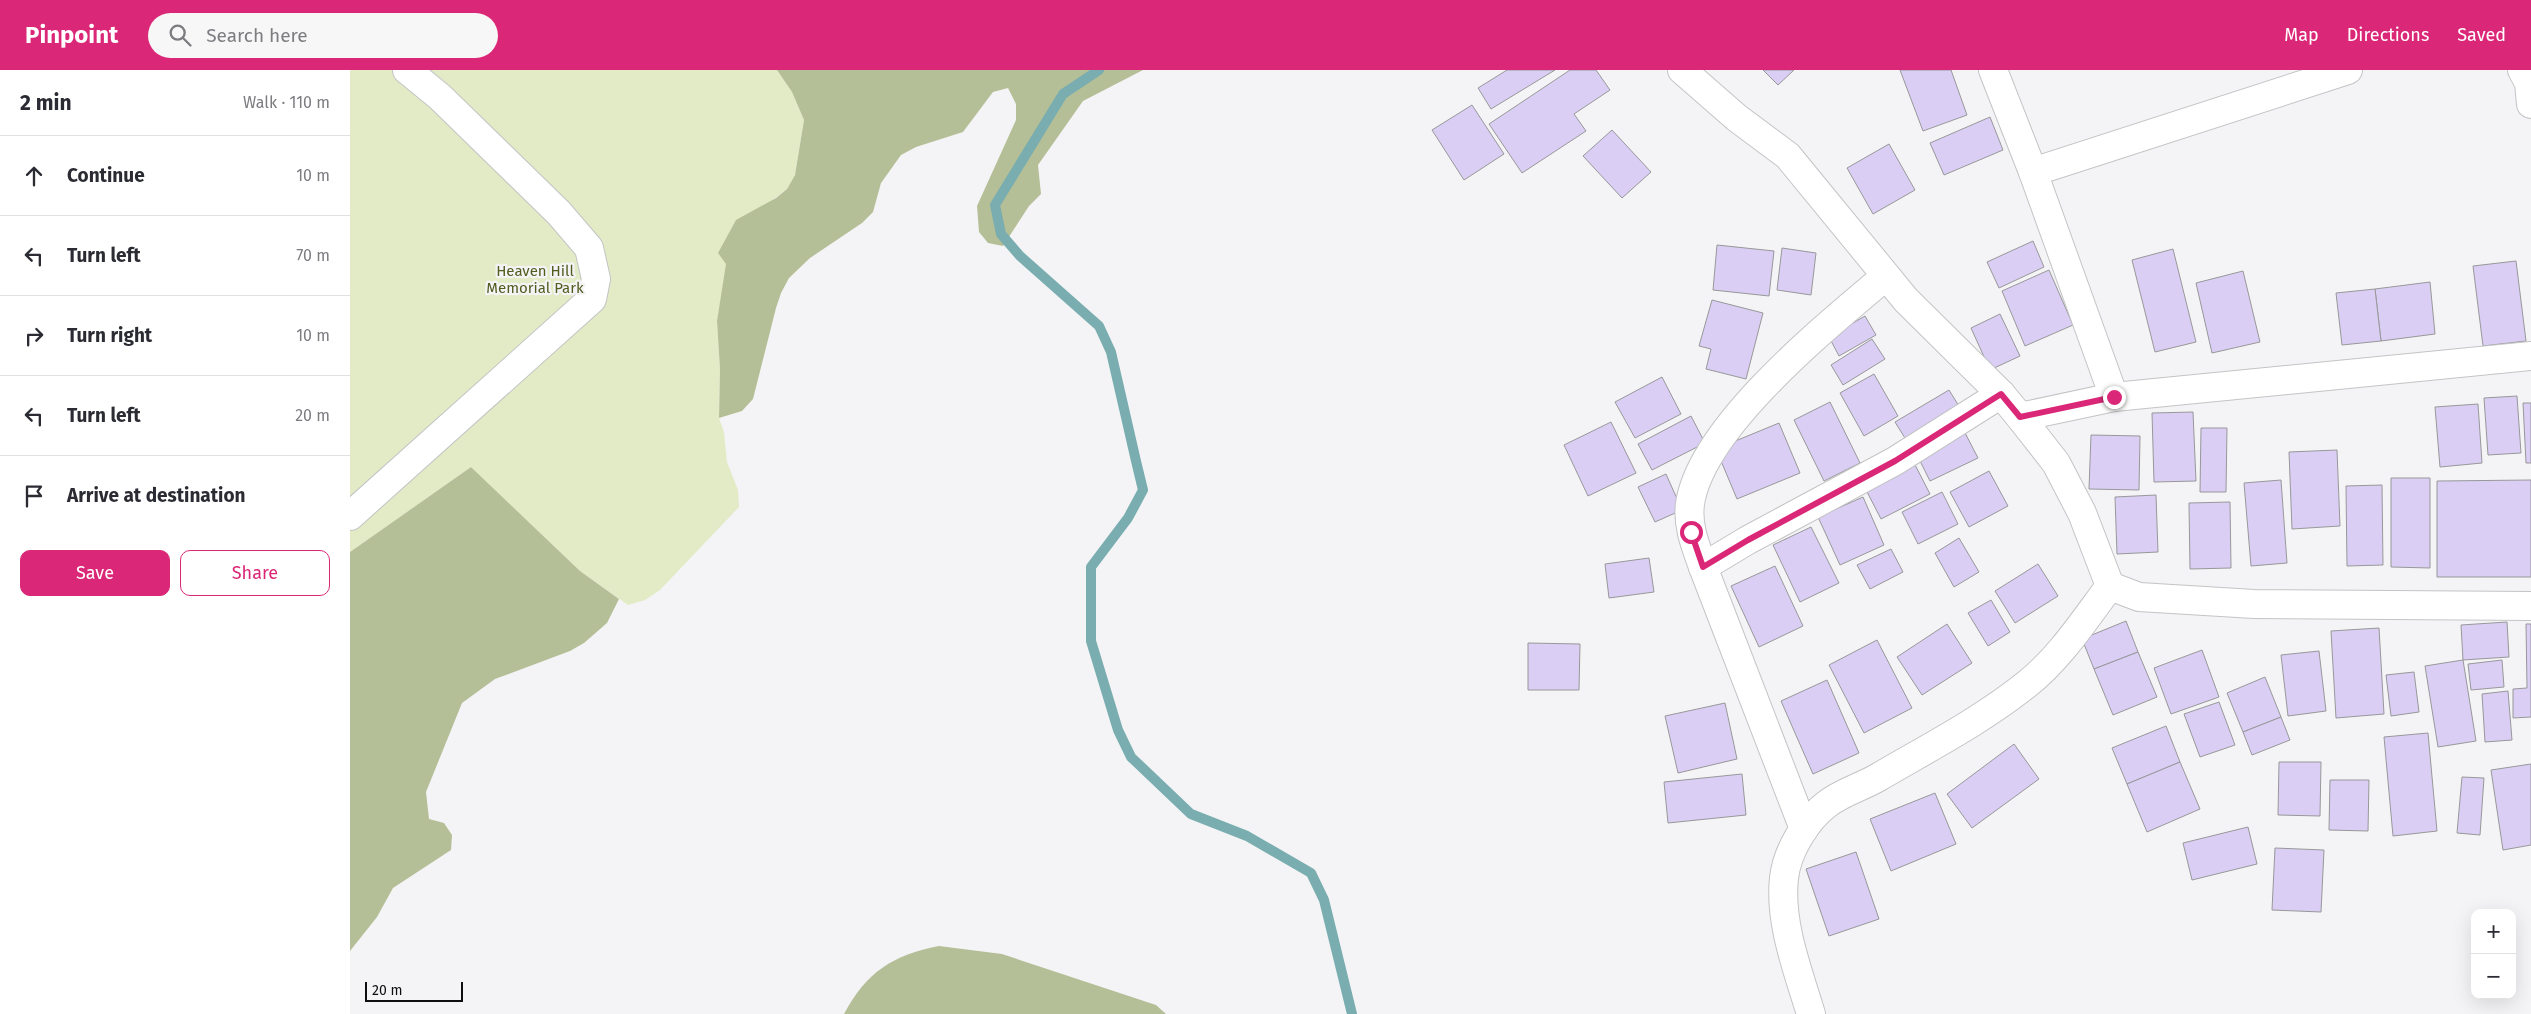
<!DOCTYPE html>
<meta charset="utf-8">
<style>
:root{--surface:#fff;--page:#f7f7f7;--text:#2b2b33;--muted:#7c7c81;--line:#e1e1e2;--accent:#db2777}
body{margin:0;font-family:"Fira Sans",sans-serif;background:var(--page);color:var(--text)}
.controls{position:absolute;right:15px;bottom:15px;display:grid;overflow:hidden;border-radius:10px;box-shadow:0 5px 20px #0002}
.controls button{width:45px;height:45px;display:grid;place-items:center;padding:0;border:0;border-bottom:1px solid var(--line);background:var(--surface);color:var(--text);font:25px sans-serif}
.scale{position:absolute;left:15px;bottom:12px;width:98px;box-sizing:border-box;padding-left:5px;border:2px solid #0e0e0f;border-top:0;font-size:14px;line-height:18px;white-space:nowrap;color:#0e0e0f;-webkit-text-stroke:4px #f4f4f6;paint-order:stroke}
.stop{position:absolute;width:15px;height:15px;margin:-11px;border:4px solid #db2777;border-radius:50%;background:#fff}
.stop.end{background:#db2777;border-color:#fff;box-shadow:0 1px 5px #0008}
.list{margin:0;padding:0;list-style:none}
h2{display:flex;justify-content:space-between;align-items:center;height:65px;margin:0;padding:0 20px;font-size:21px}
h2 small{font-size:16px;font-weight:400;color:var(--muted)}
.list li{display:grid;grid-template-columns:32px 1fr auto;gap:15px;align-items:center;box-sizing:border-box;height:80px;padding:0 20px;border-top:1px solid var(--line)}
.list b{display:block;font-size:19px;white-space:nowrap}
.list em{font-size:16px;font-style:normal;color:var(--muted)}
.actions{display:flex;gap:10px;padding:15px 20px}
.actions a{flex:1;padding:11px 0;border:1px solid var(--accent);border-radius:10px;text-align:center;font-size:18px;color:var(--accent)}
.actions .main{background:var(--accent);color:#fff}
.icon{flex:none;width:28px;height:28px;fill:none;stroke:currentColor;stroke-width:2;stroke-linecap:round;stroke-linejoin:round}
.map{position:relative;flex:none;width:2181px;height:944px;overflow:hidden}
header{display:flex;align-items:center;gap:30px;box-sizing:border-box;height:70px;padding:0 25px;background:var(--accent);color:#fff}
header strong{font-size:24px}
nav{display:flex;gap:28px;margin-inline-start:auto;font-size:18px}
.search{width:350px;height:45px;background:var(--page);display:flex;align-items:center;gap:12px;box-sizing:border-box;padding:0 18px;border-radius:28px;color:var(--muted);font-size:19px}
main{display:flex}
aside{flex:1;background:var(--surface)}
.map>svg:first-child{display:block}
</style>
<header>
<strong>Pinpoint</strong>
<div class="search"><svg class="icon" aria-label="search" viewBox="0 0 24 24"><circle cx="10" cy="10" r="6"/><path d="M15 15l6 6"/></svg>Search here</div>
<nav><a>Map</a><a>Directions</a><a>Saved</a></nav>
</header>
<main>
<aside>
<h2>2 min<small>Walk · 110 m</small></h2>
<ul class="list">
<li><svg class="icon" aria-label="ahead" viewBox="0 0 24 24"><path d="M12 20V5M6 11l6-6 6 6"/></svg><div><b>Continue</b></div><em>10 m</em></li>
<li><svg class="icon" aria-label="left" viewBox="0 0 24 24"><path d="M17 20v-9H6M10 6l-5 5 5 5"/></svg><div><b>Turn left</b></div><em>70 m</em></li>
<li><svg class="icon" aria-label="right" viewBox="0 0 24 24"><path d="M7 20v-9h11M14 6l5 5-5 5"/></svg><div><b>Turn right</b></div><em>10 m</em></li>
<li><svg class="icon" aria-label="left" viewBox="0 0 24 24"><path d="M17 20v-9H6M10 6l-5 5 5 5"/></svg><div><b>Turn left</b></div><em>20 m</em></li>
<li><svg class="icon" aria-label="arrive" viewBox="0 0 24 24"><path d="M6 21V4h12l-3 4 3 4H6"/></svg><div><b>Arrive at destination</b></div></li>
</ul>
<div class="actions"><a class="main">Save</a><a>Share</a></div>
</aside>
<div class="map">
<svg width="2181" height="944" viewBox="0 0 2181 944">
<rect width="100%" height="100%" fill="#f4f4f6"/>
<path fill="#e2ebc6" d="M0 0H427L442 22 454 50 445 105 437 119 413 137 377 194 367 251 370 299 369 348 374 362 377 392 388 420 389 437 310 520 295 530 278 535 230 501 121 397 0 482Z"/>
<g fill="#b5bf97">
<path d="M427 0H793L733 31 688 95 691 124 679 136 653 176 638 173 629 162 627 136 666 50V34L658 18 643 22 613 62 566 77 551 85 531 113 523 142 512 153 460 188 439 208 431 223 426 238 403 329 392 341 369 348 370 299 367 251 376 194 368 183 386 150 426 128 437 119 445 105 454 50 442 22Z"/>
<path d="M121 397 230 501 269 529 257 553 234 573 220 581 145 609 112 633 76 722 79 749 94 753 102 765 101 780 43 818 27 847 0 881V482Z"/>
<path d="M589 876 652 884 806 935 816 944H494C516 902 543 885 589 876Z"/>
</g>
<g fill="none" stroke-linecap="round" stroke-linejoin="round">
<path stroke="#79adaf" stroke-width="10" d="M749 0 713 24 645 135 651 164 670 186 749 256 761 282 786 391 793 420 778 448 741 497V571L768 660 781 687 841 744 897 766 961 803 974 830 1002 944"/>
</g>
<g fill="#dacef5" stroke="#989899">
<path d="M1157 0H1205L1141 39 1128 18Z"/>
<path d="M1220 0H1246L1260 20 1224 44 1236 61 1172 103 1139 54Z"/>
<path d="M1413 0H1444L1428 15Z"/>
<path d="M1550 0H1601L1617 45 1573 61Z"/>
<path d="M1122 35 1154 84 1114 110 1082 60Z"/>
<path d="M1640 47 1653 80 1594 105 1580 73Z"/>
<path d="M1262 60 1301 102 1272 128 1233 86Z"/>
<path d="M1539 74 1565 120 1523 144 1497 98Z"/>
<path d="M1683 171 1694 197 1649 218 1637 192Z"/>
<path d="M1367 175 1424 181 1419 226 1363 220Z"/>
<path d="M1432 178 1466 183 1461 225 1427 220Z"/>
<path d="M1823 179 1846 272 1805 282 1782 190Z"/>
<path d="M2166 191 2176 271 2133 276 2123 196Z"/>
<path d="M1699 200 1723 255 1675 276 1652 221Z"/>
<path d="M1893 201 1910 272 1862 283 1846 213Z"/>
<path d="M2080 212 2085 264 2031 271 2025 219Z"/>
<path d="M2025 219 2031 271 1992 275 1986 223Z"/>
<path d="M1362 230 1413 243 1396 309 1356 299 1361 279 1349 276Z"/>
<path d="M1650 244 1670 286 1640 300 1621 258Z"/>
<path d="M1515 246 1526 265 1489 286 1479 267Z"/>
<path d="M1522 269 1535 289 1493 315 1481 295Z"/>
<path d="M1524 304 1548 346 1514 366 1490 323Z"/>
<path d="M1312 307 1331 344 1285 368 1265 332Z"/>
<path d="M1599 320 1612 341 1558 373 1545 352Z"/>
<path d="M2167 326 2171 383 2138 385 2134 328Z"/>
<path d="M1480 332 1510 393 1474 411 1444 350Z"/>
<path d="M2173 333H2181V393H2176Z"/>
<path d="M2128 334 2132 393 2090 397 2085 337Z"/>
<path d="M1843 342 1846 411 1804 412 1802 343Z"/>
<path d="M1341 346 1355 373 1302 400 1288 374Z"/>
<path d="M1261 352 1286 403 1238 426 1214 375Z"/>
<path d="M1429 353 1450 403 1387 429 1366 379Z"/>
<path d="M1612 357 1628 388 1580 411 1565 381Z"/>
<path d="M1851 358H1877L1876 422H1850Z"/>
<path d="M1741 365 1790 366 1789 420 1739 419Z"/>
<path d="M1987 380 1990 456 1942 459 1939 382Z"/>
<path d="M1562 389 1580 424 1531 449 1513 414Z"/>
<path d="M1639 401 1658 436 1619 457 1600 422Z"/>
<path d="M1316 404 1332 440 1305 452 1288 417Z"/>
<path d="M2041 408H2080V498L2041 497Z"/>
<path d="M1931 410 1937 493 1901 496 1894 413Z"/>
<path d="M2181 410V507H2087V411Z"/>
<path d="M2032 415 2033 495 1997 496 1996 416Z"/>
<path d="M1592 422 1608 454 1568 474 1552 442Z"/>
<path d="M1806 425 1808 482 1767 484 1765 427Z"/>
<path d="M1513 427 1534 475 1490 495 1468 447Z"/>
<path d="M1880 432 1881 498 1840 499 1839 433Z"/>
<path d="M1461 457 1489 513 1450 532 1423 475Z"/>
<path d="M1609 468 1629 502 1604 517 1585 483Z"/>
<path d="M1541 479 1553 502 1520 519 1507 495Z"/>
<path d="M1299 488 1304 522 1259 528 1255 494Z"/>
<path d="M1688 494 1708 526 1665 553 1645 521Z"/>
<path d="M1425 496 1453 556 1409 577 1381 516Z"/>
<path d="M1641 530 1660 562 1638 576 1618 543Z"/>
<path d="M1776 551 1788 582 1744 599 1732 569Z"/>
<path d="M2157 552 2159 587 2113 590 2111 555Z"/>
<path d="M1597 554 1622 593 1572 625 1547 587Z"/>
<path d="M2176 554H2181V647L2163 648V619L2177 618Z"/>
<path d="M2029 558 2034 644 1986 648 1981 561Z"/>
<path d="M1527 570 1562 638 1514 663 1479 595Z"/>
<path d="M1178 573 1230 574 1229 620H1178Z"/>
<path d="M1852 580 1869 627 1821 644 1804 598Z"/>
<path d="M1969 581 1976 641 1938 646 1931 585Z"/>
<path d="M1788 582 1807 627 1763 645 1744 599Z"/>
<path d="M2113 590 2126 671 2088 677 2075 596Z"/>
<path d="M2152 590 2154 617 2121 620 2118 594Z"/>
<path d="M2064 602 2069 642 2041 646 2036 605Z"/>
<path d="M1915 607 1931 647 1893 662 1877 623Z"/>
<path d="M1477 610 1509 683 1463 704 1431 631Z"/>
<path d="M2158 621 2162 670 2135 672 2132 624Z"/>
<path d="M1869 632 1885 675 1850 687 1834 644Z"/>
<path d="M1375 633 1387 689 1328 703 1315 646Z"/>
<path d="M1931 647 1940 670 1902 685 1893 662Z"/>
<path d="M1816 656 1830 692 1777 714 1762 678Z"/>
<path d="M2078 663 2087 761 2043 766 2034 667Z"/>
<path d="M1664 674 1689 709 1622 758 1597 724Z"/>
<path d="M1830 692 1850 739 1797 762 1777 714Z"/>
<path d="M1929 692H1971L1970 746 1928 745Z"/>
<path d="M2181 694V775L2153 780 2141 700Z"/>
<path d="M1392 704 1396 745 1318 753 1314 712Z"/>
<path d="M2112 707 2134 708 2130 765 2107 763Z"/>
<path d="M1980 710H2019L2018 761 1979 760Z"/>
<path d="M1585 723 1606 774 1541 801 1520 749Z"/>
<path d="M1898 757 1907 794 1842 810 1833 773Z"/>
<path d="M1925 778 1974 780 1971 842 1922 840Z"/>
<path d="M1506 782 1529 849 1479 866 1456 799Z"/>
</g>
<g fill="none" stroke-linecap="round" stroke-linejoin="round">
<g stroke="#c3c4c5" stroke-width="30">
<g id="minor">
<path d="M1332 0 1387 48 1438 86 1556 230 1651 324 1670 347 1706 393 1732 443 1760 516C1735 549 1710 588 1677 614 1631 651 1578 678 1527 708 1511 717 1491 723 1477 734 1456 750 1437 781 1434 808 1429 853 1448 901 1461 944"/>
<path d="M1643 0 1683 102 1764 327"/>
<path d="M2172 0 2179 13 2181 34"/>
<path d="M1683 102 1998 0"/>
<path d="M1670 347 1764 327 2181 286"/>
<path d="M0 446 242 229 246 209 239 178 209 143 90 27 57 0"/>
<path d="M1353 497 1398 470 1545 391 1651 324"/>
<path d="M1760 516 1789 527 1904 534 2181 536"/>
<path d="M1454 759 1353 497C1346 477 1337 456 1340 434 1351 357 1478 255 1536 206"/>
</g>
</g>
<use href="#minor" stroke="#fff" stroke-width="28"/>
</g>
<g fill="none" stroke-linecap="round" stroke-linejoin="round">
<path stroke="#db2777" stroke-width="6" d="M1341 462 1353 497 1398 470 1545 391 1651 324 1670 347 1764 327"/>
</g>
<g text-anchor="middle" stroke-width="4.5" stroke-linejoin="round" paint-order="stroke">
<g font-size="15" fill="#525c1f" stroke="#f4f4f6">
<text x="185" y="206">Heaven Hill<tspan x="185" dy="17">Memorial Park</tspan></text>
</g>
</g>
</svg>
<div class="controls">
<button>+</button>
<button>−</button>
</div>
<div class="scale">20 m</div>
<div class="stop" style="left:1341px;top:462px"></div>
<div class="stop end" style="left:1764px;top:327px"></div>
</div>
</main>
